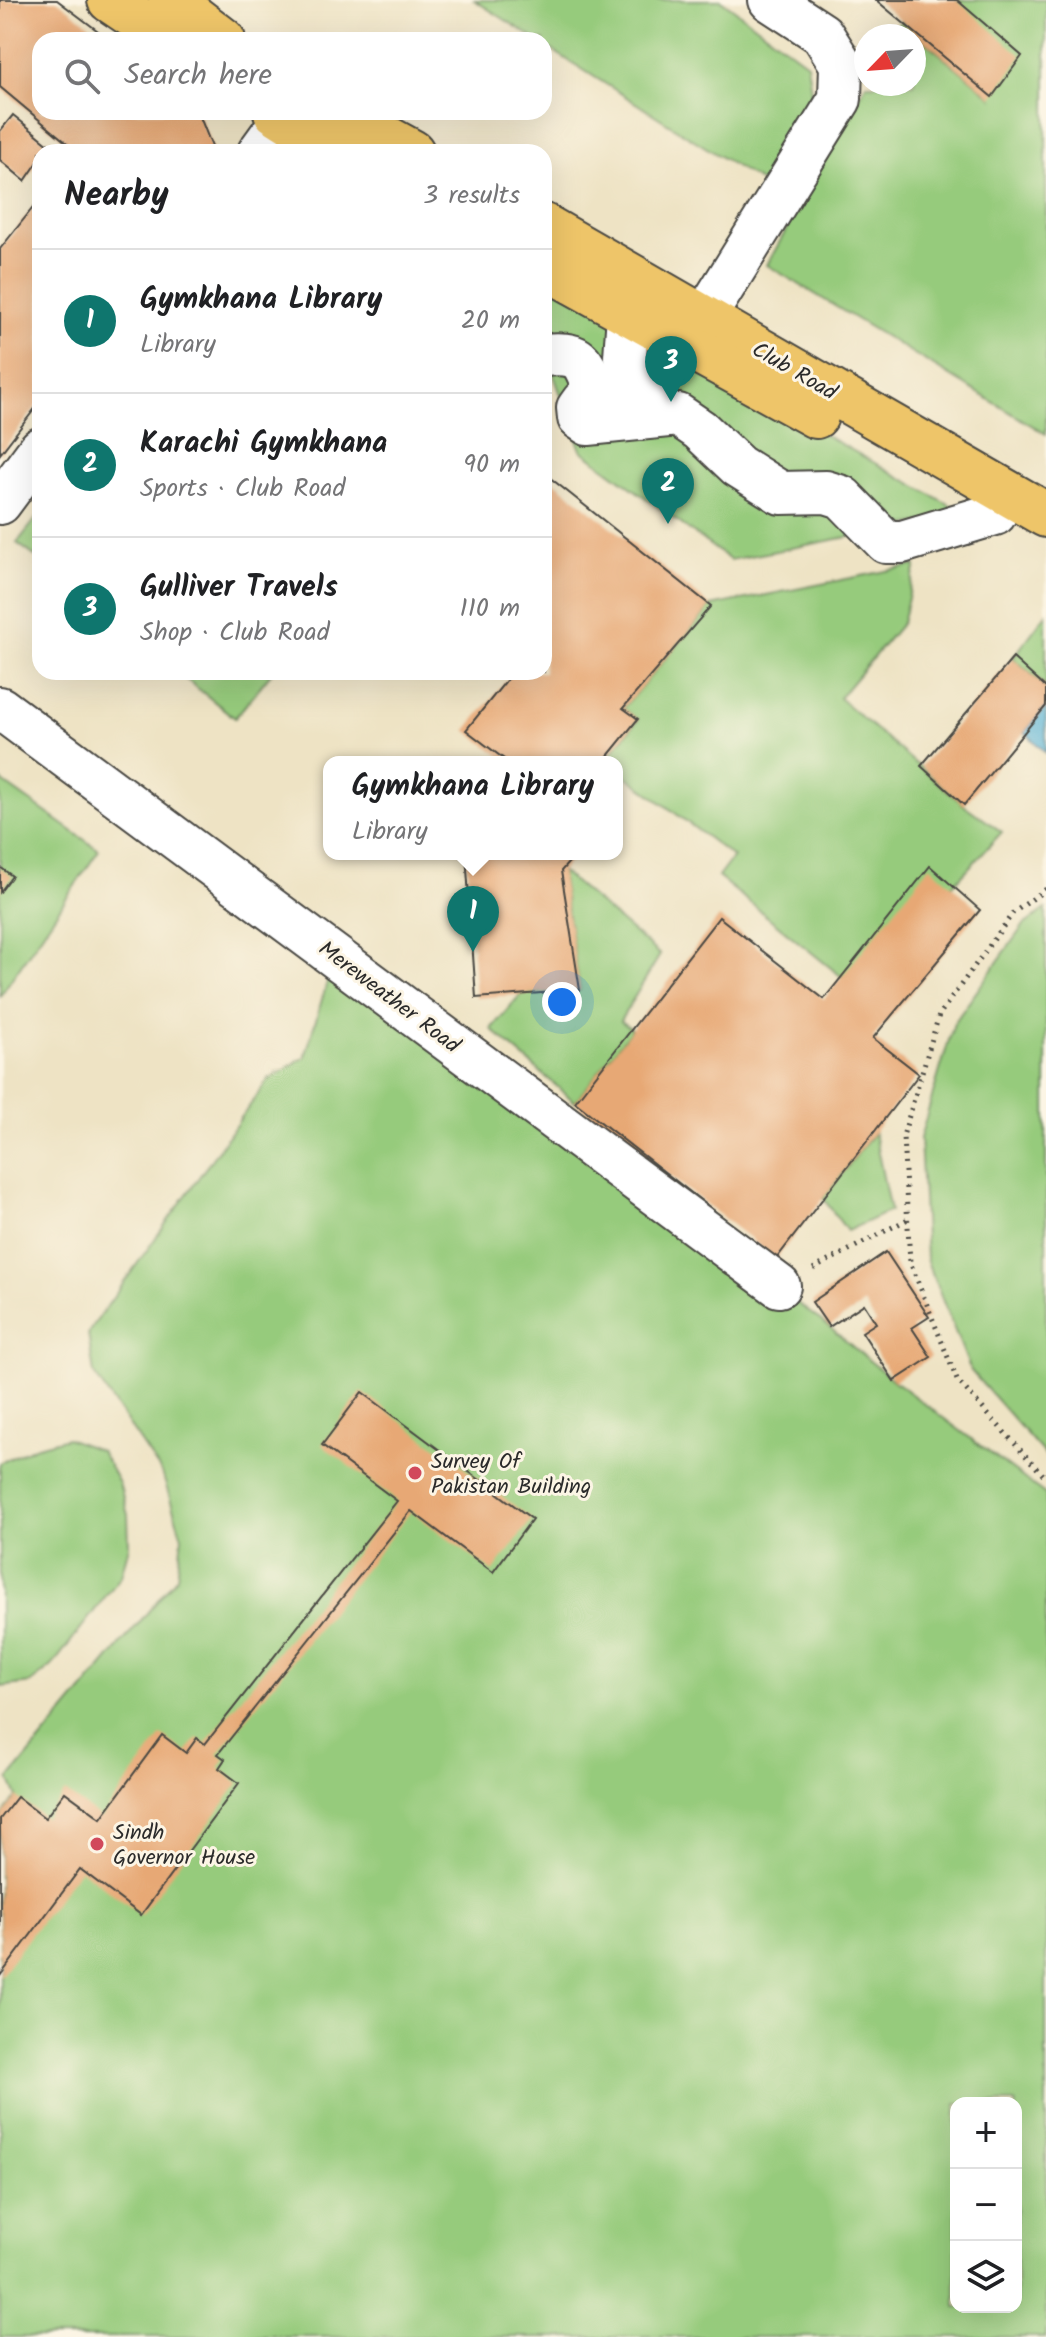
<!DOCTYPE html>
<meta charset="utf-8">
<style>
:root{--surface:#fff;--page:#f6f6f6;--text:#202124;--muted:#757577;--line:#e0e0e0;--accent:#0f766e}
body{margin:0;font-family:Kalam,sans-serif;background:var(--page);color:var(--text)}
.controls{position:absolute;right:24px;bottom:24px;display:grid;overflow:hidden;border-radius:16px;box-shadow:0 8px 32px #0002}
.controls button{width:72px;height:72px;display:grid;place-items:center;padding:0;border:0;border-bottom:2px solid var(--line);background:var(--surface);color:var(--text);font:40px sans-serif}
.compass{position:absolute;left:854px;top:24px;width:72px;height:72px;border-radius:50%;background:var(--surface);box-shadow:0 8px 32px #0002;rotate:245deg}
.you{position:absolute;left:562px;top:1002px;width:28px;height:28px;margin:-20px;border:6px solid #fff;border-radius:50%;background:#1a73e8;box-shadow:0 0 0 12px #1a73e833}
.badge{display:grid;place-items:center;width:52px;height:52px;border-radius:50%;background:var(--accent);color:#fff;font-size:26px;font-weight:700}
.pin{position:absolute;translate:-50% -66px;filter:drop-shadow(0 2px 4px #0008)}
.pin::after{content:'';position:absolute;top:42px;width:28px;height:24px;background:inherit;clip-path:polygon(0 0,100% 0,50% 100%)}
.popup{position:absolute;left:323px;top:756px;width:300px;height:104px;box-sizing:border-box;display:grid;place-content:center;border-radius:16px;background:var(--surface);filter:drop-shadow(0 2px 6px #0005);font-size:26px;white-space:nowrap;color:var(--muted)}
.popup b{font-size:30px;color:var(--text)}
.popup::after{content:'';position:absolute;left:50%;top:100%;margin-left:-16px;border:16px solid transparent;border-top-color:var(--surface)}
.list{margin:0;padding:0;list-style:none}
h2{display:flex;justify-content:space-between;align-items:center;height:104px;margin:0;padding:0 32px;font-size:34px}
h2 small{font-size:26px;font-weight:400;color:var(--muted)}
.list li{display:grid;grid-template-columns:52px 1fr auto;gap:24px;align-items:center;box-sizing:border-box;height:144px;padding:0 32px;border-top:2px solid var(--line)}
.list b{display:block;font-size:30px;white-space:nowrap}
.list p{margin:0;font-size:26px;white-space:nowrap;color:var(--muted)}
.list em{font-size:26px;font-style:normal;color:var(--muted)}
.icon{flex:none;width:44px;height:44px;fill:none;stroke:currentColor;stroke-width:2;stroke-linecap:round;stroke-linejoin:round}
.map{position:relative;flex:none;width:1046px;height:2337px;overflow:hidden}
.search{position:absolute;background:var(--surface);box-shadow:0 8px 32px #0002;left:32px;top:32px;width:520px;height:88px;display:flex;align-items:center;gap:20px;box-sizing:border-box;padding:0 28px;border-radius:24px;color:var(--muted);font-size:30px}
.panel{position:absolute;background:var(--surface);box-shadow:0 8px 32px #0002;left:32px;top:144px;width:520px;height:536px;border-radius:24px}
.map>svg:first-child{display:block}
</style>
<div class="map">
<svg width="1046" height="2337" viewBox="0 0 1046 2337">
<rect width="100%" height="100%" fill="#fcf5e5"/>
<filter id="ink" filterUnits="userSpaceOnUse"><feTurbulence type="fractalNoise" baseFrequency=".0125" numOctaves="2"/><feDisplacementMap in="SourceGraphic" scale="16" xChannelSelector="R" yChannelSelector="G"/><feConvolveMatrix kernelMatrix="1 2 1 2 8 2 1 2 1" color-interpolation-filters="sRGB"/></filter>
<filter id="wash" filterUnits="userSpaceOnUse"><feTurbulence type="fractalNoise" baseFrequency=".006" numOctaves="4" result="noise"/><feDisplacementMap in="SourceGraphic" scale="32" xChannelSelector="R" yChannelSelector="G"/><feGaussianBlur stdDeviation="1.8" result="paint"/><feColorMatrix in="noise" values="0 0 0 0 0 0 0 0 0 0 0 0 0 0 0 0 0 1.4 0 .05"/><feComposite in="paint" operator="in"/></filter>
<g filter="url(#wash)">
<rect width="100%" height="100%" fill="#eee3c4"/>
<g fill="#96cb7c" stroke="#607b54" stroke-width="2" fill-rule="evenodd">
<path d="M474 0H721L807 63 815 120 770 188 544 45V40H537Z"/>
<path d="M957 0H1046V434L767 265 866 84H914V36H892L900 21 992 97Z"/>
<path d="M544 278 966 514 730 560 581 450 544 348Z"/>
<path d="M40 514V560L17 543Z"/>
<path d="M916 565 902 623 839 698 964 805 1002 832 952 886 842 977 718 877 733 857 617 769V762L605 760 638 720 623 708 711 606Z"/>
<path d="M1046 614V687L1013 658Z"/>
<path d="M177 672H272L235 718Z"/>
<path d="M0 780 99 850 0 996Z"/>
<path d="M561 871 660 955 620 1021 632 1029 575 1102 491 1029 521 994 580 990Z"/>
<path d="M1046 909V1456L971 1371 926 1259 920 1138 954 1023 1024 925Z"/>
<path d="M335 955 829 1327 894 1381 1046 1495V2337H0V1819L17 1797 9 1779 177 1577 182 1537 162 1473 94 1374 88 1333 268 1080 305 1057ZM956 2103H1016V2307H956Z"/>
<path d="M874 1133 890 1211 847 1231 823 1198Z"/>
<path d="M67 1438 101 1451 119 1483 128 1515 129 1546 121 1576 52 1666 31 1683 0 1687V1463L34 1447Z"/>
</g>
<path fill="#59b2d6" stroke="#426e80" stroke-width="2" d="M1046 706V753L1025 732Z"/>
<g id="blocks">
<g fill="#e7a874">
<path d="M0 0H57L110 40H40V112H198L214 152H61L67 143 0 87Z"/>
<path d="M876 0H957L1022 56 992 97Z"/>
<path d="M13 115 50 145 45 152H40V159L25 181 0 160V131Z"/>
<path d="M40 199V402L0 454V249Z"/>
<path d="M544 473 711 606 623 708 638 719 603 762H508L466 730 513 672H544Z"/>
<path d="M1013 658 1046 688V706L964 805 921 766Z"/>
<path d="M466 854H576L561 871 580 990 476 998Z"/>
<path d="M930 866 980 910 873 1038 919 1074 776 1259 575 1102 719 917 824 999Z"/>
<path d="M0 867 12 876 0 892Z"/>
<path d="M886 1252 929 1317 912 1328 931 1357 894 1381 862 1332 876 1323 864 1304 829 1327 812 1302Z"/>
<path d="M362 1392 532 1519 493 1572 411 1511 218 1754 225 1759 219 1768 239 1783 141 1915 80 1869 0 1976V1819L17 1797 45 1818 65 1792 101 1818 162 1735 186 1753 197 1738 205 1744 397 1501 322 1445Z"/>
</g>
</g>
</g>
<g filter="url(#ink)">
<use href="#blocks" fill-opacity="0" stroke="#484742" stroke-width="2"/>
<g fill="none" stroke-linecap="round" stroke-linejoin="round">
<g stroke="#484742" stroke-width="46">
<g id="minor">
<path d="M259 152 288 112"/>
<path d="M628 314 625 357 632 391"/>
<path d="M704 318 840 99 841 64 822 34 770 0"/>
<path d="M544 355C586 351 582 363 598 397"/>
<path d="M670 416 632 391 583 401 578 408 579 418 588 424 678 415 700 430 738 466 781 493 826 492 842 497 886 542H902L995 514"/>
<path d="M0 503 40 449"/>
<path d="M0 708 779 1286"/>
</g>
</g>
<g stroke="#484742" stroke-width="48">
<g id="highway">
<path d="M110 0 169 40"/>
<path d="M171 0 223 40"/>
<path d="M276 112 339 152"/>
<path d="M339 112 412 152"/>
<path d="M544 226 1046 515"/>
<path d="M544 266 816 416"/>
</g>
</g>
<g stroke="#484742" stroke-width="5" stroke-dasharray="2 6" stroke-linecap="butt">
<path d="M1046 889 1013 913 939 1015 903 1136 910 1262 957 1380 1046 1478"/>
<path d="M813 1269 908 1219"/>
</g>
<use href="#minor" stroke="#fff" stroke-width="42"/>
<use href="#highway" stroke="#eec569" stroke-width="44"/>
</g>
</g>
<g fill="#d1495b" stroke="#fcf5e5" stroke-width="3">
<circle cx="415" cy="1473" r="8"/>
<circle cx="97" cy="1844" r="8"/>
</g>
<g text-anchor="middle" stroke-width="6" stroke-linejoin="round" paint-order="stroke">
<g font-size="22" fill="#2b2b2b" stroke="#fcf5e5">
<text transform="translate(795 370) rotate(30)" y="8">Club Road</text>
<text transform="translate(390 996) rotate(37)" y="8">Mereweather Road</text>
</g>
<g font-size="22" fill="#2b2b2b" stroke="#fcf5e5" text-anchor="start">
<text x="431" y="1468">Survey Of<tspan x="431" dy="25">Pakistan Building</tspan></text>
<text x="113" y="1839">Sindh<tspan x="113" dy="25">Governor House</tspan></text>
</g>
</g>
</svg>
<div class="controls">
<button>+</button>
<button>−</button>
<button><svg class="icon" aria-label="layers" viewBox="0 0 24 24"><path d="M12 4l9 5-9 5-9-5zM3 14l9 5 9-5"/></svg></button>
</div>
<svg class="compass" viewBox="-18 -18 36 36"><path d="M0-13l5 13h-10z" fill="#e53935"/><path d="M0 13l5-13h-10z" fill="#757577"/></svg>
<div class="you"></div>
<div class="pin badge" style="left:473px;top:952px">1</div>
<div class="popup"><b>Gymkhana Library</b>Library</div>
<div class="pin badge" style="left:668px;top:524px">2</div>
<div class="pin badge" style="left:671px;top:402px">3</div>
<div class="search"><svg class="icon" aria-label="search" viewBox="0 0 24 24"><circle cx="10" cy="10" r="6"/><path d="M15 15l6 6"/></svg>Search here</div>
<section class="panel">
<h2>Nearby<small>3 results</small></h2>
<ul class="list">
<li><span class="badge">1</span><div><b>Gymkhana Library</b><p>Library</p></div><em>20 m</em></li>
<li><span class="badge">2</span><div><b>Karachi Gymkhana</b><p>Sports · Club Road</p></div><em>90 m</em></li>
<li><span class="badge">3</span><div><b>Gulliver Travels</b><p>Shop · Club Road</p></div><em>110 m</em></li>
</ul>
</section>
</div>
